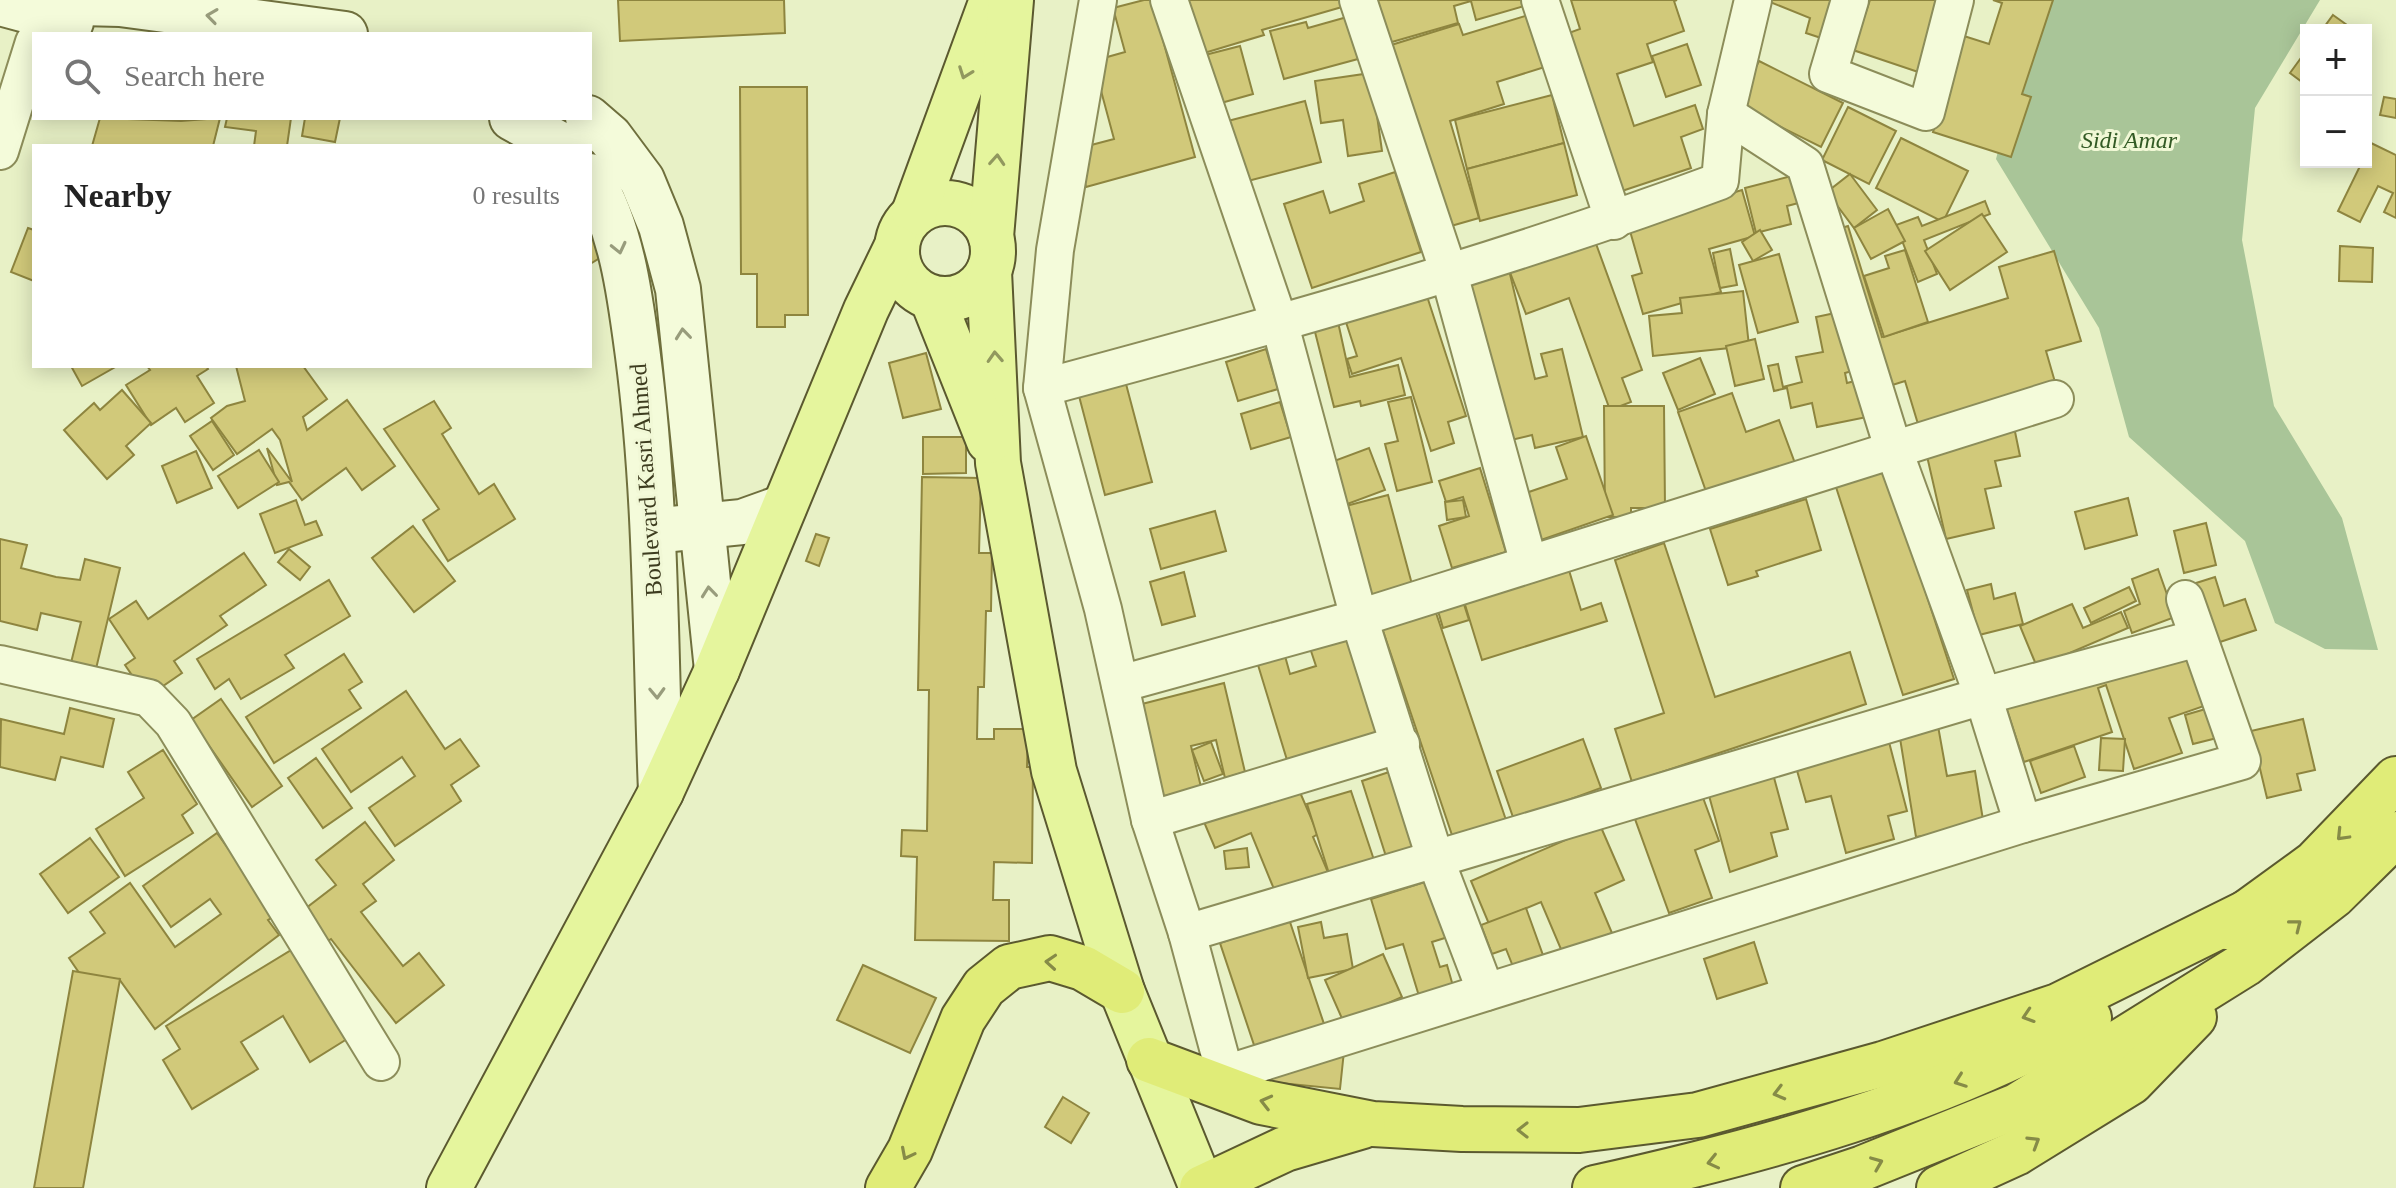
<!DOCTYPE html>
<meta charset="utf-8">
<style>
:root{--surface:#fff;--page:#f2f2f2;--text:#222;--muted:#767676;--line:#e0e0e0}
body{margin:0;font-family:Georgia,serif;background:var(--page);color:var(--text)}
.controls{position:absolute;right:24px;top:24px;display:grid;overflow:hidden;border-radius:0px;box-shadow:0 4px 20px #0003}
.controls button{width:72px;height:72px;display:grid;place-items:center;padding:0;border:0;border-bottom:2px solid var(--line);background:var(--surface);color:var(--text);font:40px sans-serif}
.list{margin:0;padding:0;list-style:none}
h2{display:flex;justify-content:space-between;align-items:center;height:104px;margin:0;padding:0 32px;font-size:34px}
h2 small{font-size:26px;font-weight:400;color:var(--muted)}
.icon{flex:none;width:44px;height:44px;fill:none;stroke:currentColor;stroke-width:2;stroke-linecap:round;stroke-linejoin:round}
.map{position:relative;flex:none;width:2396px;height:1188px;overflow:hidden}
.search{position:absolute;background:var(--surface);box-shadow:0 4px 20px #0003;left:32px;top:32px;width:560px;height:88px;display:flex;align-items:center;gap:20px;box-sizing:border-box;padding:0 28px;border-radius:0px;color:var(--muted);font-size:30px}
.panel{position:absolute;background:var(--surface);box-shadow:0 4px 20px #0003;left:32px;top:144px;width:560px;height:224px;border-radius:0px}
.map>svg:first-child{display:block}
</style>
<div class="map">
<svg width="2396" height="1188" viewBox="0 0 2396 1188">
<rect width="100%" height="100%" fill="#e8f1c6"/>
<path fill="#a9c598" d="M2037 0H2320L2255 108 2242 240 2274 406 2342 518 2378 650 2325 649 2275 623 2245 541 2129 437 2099 328 1996 159Z"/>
<g fill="#d1c97a" stroke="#8e853f" stroke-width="2">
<path d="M618 0H784L785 33 620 41Z"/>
<path d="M1144 0H1152L1195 157 1086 187 1076 149 1114 139 1093 61 1125 52 1113 8Z"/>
<path d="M1185 0H1340L1342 7 1262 30 1264 35 1201 54Z"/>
<path d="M1372 0H1530L1531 4 1476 20 1471 1 1454 6 1458 23 1385 44Z"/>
<path d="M1571 0H1677L1674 1 1684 31 1647 44 1653 62 1617 74 1634 126 1695 105 1703 129 1681 137 1691 168 1619 192 1566 34 1580 29Z"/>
<path d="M1765 0H1840L1827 40 1806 33 1810 18Z"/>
<path d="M1870 0H1952L1927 75 1853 50Z"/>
<path d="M1993 0H2053L2022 94 2031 97 2011 157 1933 132 1964 36 1989 44 2002 3Z"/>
<path d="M1535 13 1551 65 1497 82 1504 104 1450 121 1479 218 1444 228 1388 46 1459 24 1463 35Z"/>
<path d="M2333 15 2354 30H2322Z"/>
<path d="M1347 17 1358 59 1284 79 1270 31 1306 22 1308 28Z"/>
<path d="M1687 44 1701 85 1666 97 1652 56Z"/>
<path d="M1240 46 1253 94 1214 105 1201 56Z"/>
<path d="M2306 51V85L2290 73Z"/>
<path d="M1759 61 1843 103 1821 147 1737 105Z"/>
<path d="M1371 73 1382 151 1348 156 1343 120 1321 123 1315 81Z"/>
<path d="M740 87H807L808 315H785V327H757V274H741Z"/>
<path d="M1552 95 1564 143 1467 169 1455 120Z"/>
<path d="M2384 97 2396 99V118L2380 115Z"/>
<path d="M1305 101 1321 162 1240 183 1224 122Z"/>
<path d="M1848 107 1896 131 1869 184 1822 160Z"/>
<path d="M100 118 181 121 220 118 213 146H92Z"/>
<path d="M227 118H291L287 146H254L256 131 225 127Z"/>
<path d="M305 118H340L335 142 302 136Z"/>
<path d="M1901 138 1968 171 1943 222 1876 188Z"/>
<path d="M1564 143 1577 195 1480 221 1467 169Z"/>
<path d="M2371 143 2396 155V218L2384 212 2393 193 2378 186 2360 222 2338 211 2362 162H2366Z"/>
<path d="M1395 172 1421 252 1312 288 1284 204 1323 191 1330 213 1364 201 1359 184Z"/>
<path d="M1803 173 1810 200 1787 206 1791 224 1756 233 1745 188Z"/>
<path d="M1850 174 1877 210 1854 228 1827 192Z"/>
<path d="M1742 190 1755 236 1709 249 1721 292 1643 314 1632 276 1642 273 1628 224Z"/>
<path d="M1985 201 1990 214 1924 240 1937 274 1918 282 1896 225 1918 217 1922 226Z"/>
<path d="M1888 209 1905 241 1871 259 1854 228Z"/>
<path d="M1982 214 2007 252 1950 290 1925 251Z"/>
<path d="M590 225 608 253 590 264Z"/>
<path d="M1848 226 1882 337 2008 298 1999 267 2054 251 2081 341 2046 351 2055 382 1918 424 1905 381 1886 387 1838 229Z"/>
<path d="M28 228 34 230V281L11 272Z"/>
<path d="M1591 230 1642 370 1622 378 1631 402 1610 410 1569 298 1526 314 1506 262Z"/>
<path d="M1760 230 1772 250 1753 261 1742 242Z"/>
<path d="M2340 246 2373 248 2372 282 2339 281Z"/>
<path d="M1730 249 1737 285 1720 288 1713 253Z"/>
<path d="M1905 250 1928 322 1884 337 1864 276 1889 268 1885 256Z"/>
<path d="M1779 254 1798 322 1758 333 1739 265Z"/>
<path d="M1509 270 1535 379 1547 376 1541 354 1562 349 1583 437 1535 448 1532 435 1507 441 1469 279Z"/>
<path d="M1424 287 1466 416 1448 422 1454 443 1431 451 1401 358 1352 374 1347 359 1357 356 1343 313Z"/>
<path d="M1743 291 1749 346 1653 356 1649 316 1682 313 1680 298Z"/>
<path d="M1840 312 1852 371 1845 373 1847 383 1859 380 1867 417 1817 427 1812 403 1791 408 1787 388 1774 391 1768 366 1778 364 1783 387 1802 382 1796 357 1823 352 1816 317Z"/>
<path d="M1338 322 1350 377 1398 365 1405 395 1361 406 1360 401 1334 407 1314 328Z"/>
<path d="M1755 339 1764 379 1735 386 1726 346Z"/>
<path d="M1266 349 1278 389 1238 401 1226 362Z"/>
<path d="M926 353 941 409 903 418 889 363Z"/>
<path d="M1700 358 1715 394 1678 410 1663 373Z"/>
<path d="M71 366H117L82 386Z"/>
<path d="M147 366H206L208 369 197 376 214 403 185 422 176 408 151 425 126 385 150 370Z"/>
<path d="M236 366H303L327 399 303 417 307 430 347 400 395 466 362 490 346 468 302 500 289 482 277 485 267 448 292 482 280 440 272 429 237 454 211 418 227 406 245 401Z"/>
<path d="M1126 384 1152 482 1105 495 1079 396Z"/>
<path d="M122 390 151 423 126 446 134 455 107 479 64 430 94 403 100 410Z"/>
<path d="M1732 393 1746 432 1779 420 1796 466 1708 497 1678 412Z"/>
<path d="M1411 397 1432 482 1397 491 1385 444 1398 441 1388 402Z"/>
<path d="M434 401 451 428 442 434 479 494 494 484 515 519 448 561 423 520 439 509 384 429Z"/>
<path d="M1280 402 1291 437 1251 449 1241 414Z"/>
<path d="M1604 406H1664L1665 508H1631V517H1605Z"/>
<path d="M212 421 234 455 213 470 190 436Z"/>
<path d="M2013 422 2020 456 1995 461 2001 486 1985 489 1994 528 1946 539 1924 443Z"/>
<path d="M1586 436 1613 515 1541 540 1526 493 1567 479 1556 447Z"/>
<path d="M923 437H966V473L923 474Z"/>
<path d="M1369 448 1385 490 1342 506 1326 464Z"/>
<path d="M259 450 279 482 238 508 218 476Z"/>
<path d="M196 451 212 488 177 503 162 466Z"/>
<path d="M1480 468 1506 552 1452 568 1439 526 1469 516 1463 497 1446 502 1439 481Z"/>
<path d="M1885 468 1954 679 1903 695 1835 484Z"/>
<path d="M922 477 981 478 979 553H992L991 611H986L984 687H978L977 739H994V729H1028L1027 767H1033L1032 863 994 862 993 900H1009V941L915 940 917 857 901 856 902 830 927 831 929 690H918Z"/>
<path d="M1388 495 1413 588 1366 600 1342 507Z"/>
<path d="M2128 498 2137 535 2085 549 2075 512Z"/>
<path d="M1806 499 1821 550 1756 571 1758 576 1728 585 1710 529Z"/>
<path d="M296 500 305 525 316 521 322 535 275 553 260 514Z"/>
<path d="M1463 500 1466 517 1447 520 1445 502Z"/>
<path d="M1215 511 1226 551 1161 569 1150 529Z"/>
<path d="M2206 523 2216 565 2184 573 2174 531Z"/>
<path d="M413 526 455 581 414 612 372 558Z"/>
<path d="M816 534 829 538 819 566 806 561Z"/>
<path d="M0 539 27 545 21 568 56 577 80 580 85 559 120 568 95 673 70 667 81 622 41 613 37 630 0 621Z"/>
<path d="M1664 543 1715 697 1850 652 1866 704 1632 782 1615 729 1664 713 1615 560Z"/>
<path d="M289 549 310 567 300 580 278 562Z"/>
<path d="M244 553 266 585 220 616 227 625 174 661 182 673 147 697 125 665 135 658 109 619 136 601 148 619Z"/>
<path d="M1568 567 1581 610 1601 603 1607 621 1482 660 1462 595Z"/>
<path d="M2158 569 2175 617 2132 633 2124 611 2140 604 2132 579Z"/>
<path d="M1184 572 1195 616 1162 625 1150 582Z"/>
<path d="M2215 577 2224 606 2245 599 2256 630 2214 644 2193 584Z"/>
<path d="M329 580 350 616 285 655 294 668 241 699 229 679 215 689 197 659Z"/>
<path d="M1991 584 1994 599 2015 593 2023 624 1979 635 1967 590Z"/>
<path d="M2129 587 2136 601 2091 623 2084 608Z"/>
<path d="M1461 595 1469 620 1443 628 1436 604Z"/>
<path d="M2072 604 2083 628 2121 612 2128 628 2037 667 2020 626Z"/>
<path d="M1434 607 1506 820 1453 838 1381 625Z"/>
<path d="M1356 630 1387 729 1287 760 1258 665 1285 656 1290 674 1316 666 1309 645Z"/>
<path d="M2186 644 2207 705 2169 718 2182 753 2134 769 2106 685 2098 688 2112 732 2024 762 2005 704Z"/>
<path d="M344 654 362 682 349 690 361 708 274 763 246 717Z"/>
<path d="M1224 683 1245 772 1225 778 1216 740 1191 746 1201 787 1161 797 1138 705Z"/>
<path d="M406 691 445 749 460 739 479 766 451 785 461 801 395 846 369 808 415 776 402 757 351 792 322 749Z"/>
<path d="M221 699 282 786 252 807 191 720Z"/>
<path d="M70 708 114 719 103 767 61 757 55 780 0 767 1 719 64 734Z"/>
<path d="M2209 708 2217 738 2193 744 2185 715Z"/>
<path d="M2303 719 2315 770 2297 774 2301 790 2267 798 2251 731Z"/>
<path d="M1938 726 1947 776 1975 771 1984 826 1916 837 1899 732Z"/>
<path d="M2101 738 2125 739 2123 771 2099 770Z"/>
<path d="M1583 739 1601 788 1514 820 1497 771Z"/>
<path d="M1211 742 1223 774 1204 781 1192 750Z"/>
<path d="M1889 742 1907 811 1888 816 1894 839 1846 853 1831 796 1806 802 1796 767Z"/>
<path d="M2074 746 2085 777 2041 793 2030 761Z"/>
<path d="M163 750 197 804 182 815 193 833 125 876 96 829 144 798 128 772Z"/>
<path d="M316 758 352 808 323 828 288 778Z"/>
<path d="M1395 770 1423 858 1390 869 1362 781Z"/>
<path d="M1773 774 1788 829 1771 833 1777 856 1730 872 1708 792Z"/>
<path d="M1296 783 1318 834 1313 837 1330 877 1278 899 1251 833 1215 848 1204 822Z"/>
<path d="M1351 791 1377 869 1332 883 1307 804Z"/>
<path d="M1702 795 1719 841 1695 850 1712 898 1669 913 1635 819Z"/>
<path d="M365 822 394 860 363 884 376 901 361 912 403 966 419 953 444 985 396 1023 331 939 325 943 301 912 336 885 316 860Z"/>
<path d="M1600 825 1624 880 1595 893 1612 933 1563 954 1541 902 1489 924 1471 881Z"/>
<path d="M217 833 276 915 268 920 279 935 155 1029 119 979 95 996 69 958 105 933 90 912 130 883 175 947 221 914 210 899 171 927 143 886Z"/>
<path d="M90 838 119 877 68 913 40 874Z"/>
<path d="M1247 848 1249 867 1226 869 1224 851Z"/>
<path d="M1431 880 1448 937 1432 942 1440 967 1447 965 1453 986 1419 996 1403 944 1386 949 1371 899Z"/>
<path d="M1526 908 1544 958 1514 969 1506 949 1492 954 1481 925Z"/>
<path d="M1289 919 1326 1030 1257 1054 1220 943Z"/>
<path d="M1321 922 1324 938 1347 934 1353 969 1308 978 1298 927Z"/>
<path d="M1754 942 1767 983 1717 999 1704 959Z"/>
<path d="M293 949 347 1039 310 1062 283 1016 241 1042 258 1069 192 1109 163 1060 180 1049 166 1026Z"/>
<path d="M1383 954 1402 997 1344 1023 1325 980Z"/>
<path d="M863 965 936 998 910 1053 837 1020Z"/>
<path d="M73 971 120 979 83 1188H34Z"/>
<path d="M1272 1045 1344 1051 1340 1089 1269 1082Z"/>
<path d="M1063 1097 1089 1113 1071 1143 1045 1127Z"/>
</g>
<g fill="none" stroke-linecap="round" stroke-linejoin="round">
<g stroke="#8c8d5a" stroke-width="40">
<g id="minor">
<path d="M1098 0 1055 250 1042 388 1103 609 1150 820 1187 933 1225 1074 2023 824 2242 761 2185 599"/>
<path d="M1169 0 1280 325 1359 618 1436 861 1486 992"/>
<path d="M1358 0 1448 270 1529 564"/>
<path d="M1540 0 1614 221"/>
<path d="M1850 0 1828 74 1926 112 1955 0"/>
<path d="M1726 114 1805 165 1893 448 1983 696 2023 824"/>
<path d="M0 151 34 42"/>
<path d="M1042 388C1270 327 1499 263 1720 181L1726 114 1753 0"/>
<path d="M0 664 149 698 173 723 381 1062"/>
<path d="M1120 684 1359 618 2055 399"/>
<path d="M1150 820 1401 744"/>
<path d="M1187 933 1983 696 2198 638"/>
</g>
</g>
<g stroke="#6f6f3d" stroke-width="48">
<g id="secondary">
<path d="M0 3 71 22"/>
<path d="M44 12 81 3 120 4 345 34"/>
<path d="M512 118 563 146"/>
<path d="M588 118 610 137 642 180 661 226 678 289 717 670"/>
<path d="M590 176C622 229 630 295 638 356 657 500 655 646 661 792"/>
<path d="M672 529 742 522 784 507"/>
</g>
</g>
<g stroke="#5b592f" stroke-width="48">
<g id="primary">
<circle cx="945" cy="251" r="48"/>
<path d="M914 213 992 0"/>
<path d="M991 237 1011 0"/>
<path d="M989 271 998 463 1054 771 1122 991 1202 1188"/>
<path d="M932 298 989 441"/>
<path d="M449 1188 661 792 717 670 866 310 896 248"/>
</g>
</g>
<g stroke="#5b592f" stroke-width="48">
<g id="trunk">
<path d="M2227 927 2315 863 2396 779"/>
<path d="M1149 1060 1261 1102 1373 1124 1462 1129 1579 1130 1698 1115 1883 1064 2058 1006 2250 911"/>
<path d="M888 1188 910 1150 963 1019 984 987 1009 967 1050 958 1083 968 1122 991"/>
<path d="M1202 1188 1285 1149 1363 1126"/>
<path d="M1595 1188C1766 1150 1935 1104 2089 1018"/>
<path d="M1803 1188 1863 1168 2017 1106 2245 964 2334 895 2396 834"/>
<path d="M1939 1188 2016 1153 2131 1082 2194 1017"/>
</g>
</g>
<use href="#minor" stroke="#f4fbda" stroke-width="36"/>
<use href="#secondary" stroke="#f4fbda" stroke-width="44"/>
<use href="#primary" stroke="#e5f59d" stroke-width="44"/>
<use href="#trunk" stroke="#e0ec78" stroke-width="44"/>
</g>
<defs><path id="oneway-chevron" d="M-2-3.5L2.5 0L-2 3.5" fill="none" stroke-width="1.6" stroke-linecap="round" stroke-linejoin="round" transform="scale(2)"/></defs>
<g stroke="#989c7c">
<use href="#oneway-chevron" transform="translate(212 16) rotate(-172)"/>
<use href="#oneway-chevron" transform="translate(619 248) rotate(77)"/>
<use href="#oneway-chevron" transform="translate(683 334) rotate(-96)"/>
<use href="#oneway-chevron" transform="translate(709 592) rotate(-96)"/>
<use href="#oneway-chevron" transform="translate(657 693) rotate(88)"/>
</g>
<g stroke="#91985e">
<use href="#oneway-chevron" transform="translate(965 73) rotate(110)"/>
<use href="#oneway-chevron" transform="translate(997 160) rotate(-86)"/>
<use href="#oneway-chevron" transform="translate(995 357) rotate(-93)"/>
</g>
<g stroke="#868b47">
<use href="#oneway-chevron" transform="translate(2342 835) rotate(134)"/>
<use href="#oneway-chevron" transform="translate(2296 925) rotate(-38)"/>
<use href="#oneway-chevron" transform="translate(1051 962) rotate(-176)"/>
<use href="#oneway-chevron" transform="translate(2028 1016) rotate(162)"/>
<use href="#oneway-chevron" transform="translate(1960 1081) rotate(160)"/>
<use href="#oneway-chevron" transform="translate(1779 1093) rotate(165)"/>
<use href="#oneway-chevron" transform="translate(1266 1102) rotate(-166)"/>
<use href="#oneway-chevron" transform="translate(1523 1130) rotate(-180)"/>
<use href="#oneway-chevron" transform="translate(2034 1142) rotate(-32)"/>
<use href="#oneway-chevron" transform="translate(907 1154) rotate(117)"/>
<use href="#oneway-chevron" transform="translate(1713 1162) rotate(167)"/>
<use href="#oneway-chevron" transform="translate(1877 1163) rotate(-22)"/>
</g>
<g text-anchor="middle" stroke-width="6" stroke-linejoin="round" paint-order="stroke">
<g font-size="24" font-style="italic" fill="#325a24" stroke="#f1f8d6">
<text x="2129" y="148">Sidi Amar</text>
</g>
<g font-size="24" fill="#3d3c1f" stroke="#f1f8d6">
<text transform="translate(646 480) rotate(-94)" y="8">Boulevard Kasri Ahmed</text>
</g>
</g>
</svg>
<div class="controls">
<button>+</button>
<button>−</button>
</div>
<div class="search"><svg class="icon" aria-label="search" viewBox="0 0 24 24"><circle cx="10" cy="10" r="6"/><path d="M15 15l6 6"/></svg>Search here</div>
<section class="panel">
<h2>Nearby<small>0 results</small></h2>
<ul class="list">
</ul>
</section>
</div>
